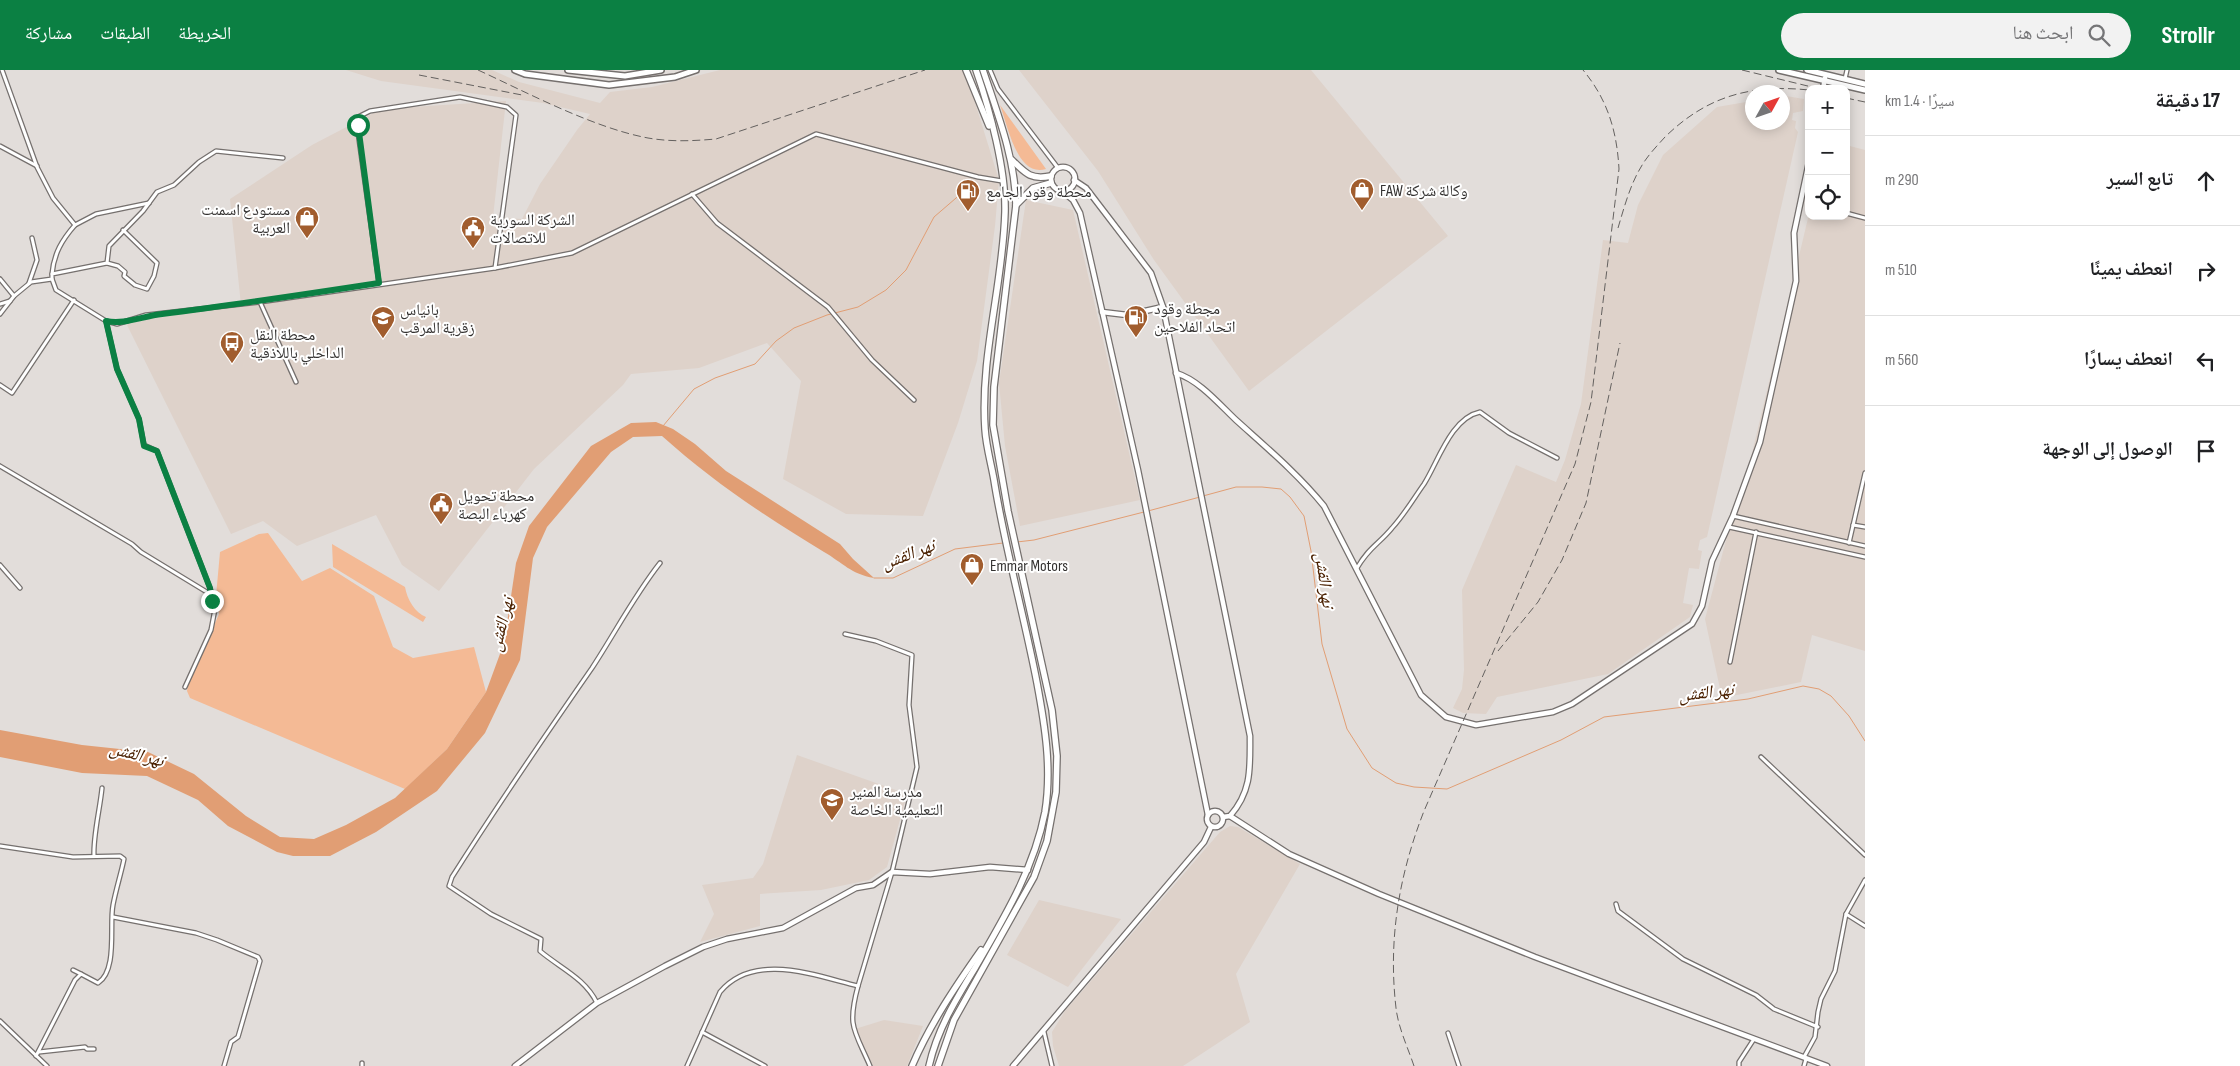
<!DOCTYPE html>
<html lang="ar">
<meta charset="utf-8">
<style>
:root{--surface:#fff;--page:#f2f2f2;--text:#202124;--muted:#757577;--line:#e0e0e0;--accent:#0b8043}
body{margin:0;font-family:"Sofia Sans Condensed","Noto Naskh Arabic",sans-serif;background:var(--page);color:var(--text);direction:rtl}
.controls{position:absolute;right:15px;top:15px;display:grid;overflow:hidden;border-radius:10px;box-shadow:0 2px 12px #0003}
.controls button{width:45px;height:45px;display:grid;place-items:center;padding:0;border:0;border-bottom:1px solid var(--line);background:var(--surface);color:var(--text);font:25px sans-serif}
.compass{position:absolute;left:1745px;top:15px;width:45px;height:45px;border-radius:50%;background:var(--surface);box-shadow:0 2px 12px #0003;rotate:50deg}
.stop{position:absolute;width:15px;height:15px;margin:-11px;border:4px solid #0b8043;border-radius:50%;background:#fff}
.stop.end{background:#0b8043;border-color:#fff;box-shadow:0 1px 5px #0008}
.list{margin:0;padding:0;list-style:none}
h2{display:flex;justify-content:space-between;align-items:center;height:65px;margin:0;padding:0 20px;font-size:21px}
h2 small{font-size:16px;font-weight:400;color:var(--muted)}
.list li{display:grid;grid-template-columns:32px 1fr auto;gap:15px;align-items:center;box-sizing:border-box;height:90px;padding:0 20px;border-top:1px solid var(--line)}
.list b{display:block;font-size:19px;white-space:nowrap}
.list em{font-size:16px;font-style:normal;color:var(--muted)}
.icon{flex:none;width:28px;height:28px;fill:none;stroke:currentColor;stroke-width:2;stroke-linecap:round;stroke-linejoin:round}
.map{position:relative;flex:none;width:1865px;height:996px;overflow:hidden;direction:ltr}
header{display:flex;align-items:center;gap:30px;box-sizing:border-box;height:70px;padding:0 25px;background:var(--accent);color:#fff}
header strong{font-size:24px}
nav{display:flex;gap:28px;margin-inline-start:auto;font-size:18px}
.search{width:350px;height:45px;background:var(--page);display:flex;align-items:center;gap:12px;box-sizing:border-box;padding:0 18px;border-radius:28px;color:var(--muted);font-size:19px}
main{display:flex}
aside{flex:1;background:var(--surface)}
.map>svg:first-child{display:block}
</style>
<header>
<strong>Strollr</strong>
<div class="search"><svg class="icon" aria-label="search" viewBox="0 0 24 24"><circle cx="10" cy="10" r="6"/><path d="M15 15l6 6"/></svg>ابحث هنا</div>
<nav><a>الخريطة</a><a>الطبقات</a><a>مشاركة</a></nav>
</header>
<main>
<aside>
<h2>17 دقيقة<small>سيرًا · 1.4 km</small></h2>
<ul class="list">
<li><svg class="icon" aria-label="ahead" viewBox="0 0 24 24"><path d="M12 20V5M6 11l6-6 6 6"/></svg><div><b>تابع السير</b></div><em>290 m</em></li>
<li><svg class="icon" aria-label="right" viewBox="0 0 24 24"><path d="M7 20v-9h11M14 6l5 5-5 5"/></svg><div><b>انعطف يمينًا</b></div><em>510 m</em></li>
<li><svg class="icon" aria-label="left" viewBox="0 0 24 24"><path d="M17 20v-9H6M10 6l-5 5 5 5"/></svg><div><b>انعطف يسارًا</b></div><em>560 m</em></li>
<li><svg class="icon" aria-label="arrive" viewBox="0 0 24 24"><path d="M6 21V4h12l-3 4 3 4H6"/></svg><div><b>الوصول إلى الوجهة</b></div></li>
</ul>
</aside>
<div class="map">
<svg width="1865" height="996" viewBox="0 0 1865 996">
<rect width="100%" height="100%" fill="#e2ddda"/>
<g fill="#ded2ca">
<path d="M346 0H492L519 12 600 33 610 22 652 17 720 0H965L999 110 995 156 977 291 958 353 923 446 846 444 783 409 801 311 767 273 699 298 631 304 623 315 534 399 439 521 402 495 376 445 297 476 263 451 231 464 124 249 241 235 230 129 312 75 381 39 506 31 493 147 522 149 540 114 577 60 590 44 543 33 381 11Z"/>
<path d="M1019 0H1311L1448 166 1249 321 1154 190 1098 101Z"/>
<path d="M1786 26 1804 29 1803 41 1793 43 1792 50 1796 51 1795 58 1798 62 1707 467 1700 470 1698 480 1702 481 1699 499 1689 498 1683 533 1693 535 1690 547 1608 604 1497 627 1486 644 1463 643 1453 638 1462 619 1464 600 1462 520 1516 395 1556 412 1565 390 1581 334 1603 170 1628 173 1638 135 1663 85 1717 37 1752 31V52H1782L1783 27Z"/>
<path d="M1846 75 1865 80V581L1812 565 1801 612 1722 628 1705 549 1728 463 1738 442 1809 144V146H1846Z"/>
<path d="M1026 130 1073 140 1140 430 1020 456 1005 376 999 313Z"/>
<path d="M797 685 907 724 887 797 869 810 821 820 760 824V856L700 872 714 844 702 815 753 808 763 794Z"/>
<path d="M1230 756 1238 757 1300 794 1236 904 1250 952 1183 996H1059L1053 976 1052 962 1065 941 1220 762Z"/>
<path d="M1039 830 1121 849 1068 917 1007 885Z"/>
<path d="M884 950 923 956 907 996H873L855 959Z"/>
</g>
<g fill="#f4ba95">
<path d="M1000 35 1046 99C1017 108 1008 56 1000 35Z"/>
<path d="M268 463 302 511 330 498 374 526 393 577 413 588 474 577 486 622 447 679 405 719 190 628 187 621 188 615 219 544 216 526 220 482 259 464Z"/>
<path d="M332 474 405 517C407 529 415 543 426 547L423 552 333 497Z"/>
</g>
<path fill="#e19e74" d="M656 352 673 359 695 374 726 401 840 474 853 489 874 508C851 504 843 493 824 482 766 447 712 411 662 366L633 367 611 382 547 457 533 488 520 590 485 663 437 721 376 762 330 786H293L277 782 228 756 198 730 147 706 82 703 0 687V660L82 675 148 682 194 704 246 746 280 767 314 769 346 755 395 728 447 679 486 622 504 573 516 493 529 456 591 376 631 353Z"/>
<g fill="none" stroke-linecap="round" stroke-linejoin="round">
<g stroke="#e19e74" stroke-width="1">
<path d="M663 356 694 319 715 308 755 294 776 271 794 258 827 245 858 237 886 220 906 200 934 147 970 116"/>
<path d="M1203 426 1236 417H1262L1281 419 1290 427 1304 446 1311 481 1322 574 1347 659 1372 698 1396 713 1414 717 1447 719 1561 670 1604 647 1748 629 1803 616 1819 619 1831 626 1849 646 1865 671"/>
<path d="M1148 441 1200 427"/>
<path d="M1017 472 1034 470 1144 442"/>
<path d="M874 508H893L955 479 1003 473"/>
</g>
<g stroke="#75706e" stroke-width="5.5">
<g id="street">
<path d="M2 0 37 97 53 128 75 155C62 170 54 183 52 204"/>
<path d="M990 0 998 19 1058 98"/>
<path d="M1845 9 1847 0"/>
<path d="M0 76 37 96"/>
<path d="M1846 114V117"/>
<path d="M692 124 717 153 828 237 872 290 914 330"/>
<path d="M1846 143 1865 148"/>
<path d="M75 155 96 144 149 133"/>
<path d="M107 193 118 196 125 202 124 206 135 215 147 219 154 206 157 193 123 160"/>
<path d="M0 209 14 226"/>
<path d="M52 209 56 220 106 251 117 254 146 245 260 232 495 198 572 183 816 64 978 107 1002 111"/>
<path d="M29 213 37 190 32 168"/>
<path d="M379 213 356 48 370 41 460 27 507 37 516 45 495 198"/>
<path d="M260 232 296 312"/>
<path d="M0 234 10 231"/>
<path d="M0 244 14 226 31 212 52 209V204L107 193 109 176 143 141 157 122 174 115 199 92 216 81 283 88"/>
<path d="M106 251 117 299 139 349 144 375 157 381 210 518 215 539 211 560 185 617"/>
<path d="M0 315 12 323 74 230"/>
<path d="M0 396 132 474 141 482 210 524"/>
<path d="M1733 446 1865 476"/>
<path d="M1853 455 1865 457"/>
<path d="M1729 457 1865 487"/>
<path d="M1849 473 1865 403"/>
<path d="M0 495 20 518"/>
<path d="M1357 498C1369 477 1379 474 1392 458 1404 445 1414 428 1424 414 1438 392 1451 348 1480 342L1509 363 1557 388"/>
<path d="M1730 592 1756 462"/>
<path d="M1761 687 1865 785"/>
<path d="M0 776 73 787 120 786 124 789C121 804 116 819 113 835 109 855 118 900 98 913L81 904 75 910 36 986"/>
<path d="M94 786C93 766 100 739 102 718"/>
<path d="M1616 834 1618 841 1683 889 1756 925 1774 939 1818 957"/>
<path d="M1846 844 1865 856"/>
<path d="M113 847 196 863 217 870 258 887 260 891 238 967 231 972 224 996"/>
<path d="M73 900 81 904"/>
<path d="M858 916C847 957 854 959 870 996"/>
<path d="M597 933C585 908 560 898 540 881L541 869 491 844 449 816 452 807C497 736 544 667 592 598 615 563 634 526 660 493"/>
<path d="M0 951 47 996"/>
<path d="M702 962 765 996"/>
<path d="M1044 962 1052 996"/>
<path d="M1448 963 1459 996"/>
<path d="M39 982 85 977 87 979H94"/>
<path d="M1804 987 1815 967 1818 942 1821 929 1835 901 1846 844 1865 810"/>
<path d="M362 993V996"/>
<path d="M687 996 720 922C754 881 816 906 858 916L892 802 917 697 909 635 912 585 876 571 845 564"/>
<path d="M1739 996V992L1754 969"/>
<path d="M1804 996 1806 989"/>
</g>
</g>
<g stroke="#75706e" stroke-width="7">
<g id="secondary">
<path d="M1823 19 1825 8"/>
<circle cx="1063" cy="109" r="12"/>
<path d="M1074 110 1086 118 1151 203 1163 237 1250 666C1250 698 1252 721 1230 746L1223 747"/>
<path d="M1062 121 1073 130 1080 143 1138 400 1208 745"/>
<path d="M1102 242 1127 245 1163 237"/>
<path d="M1176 303C1199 310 1219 334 1236 350 1267 378 1298 404 1324 436L1421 625 1446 647 1476 655 1553 642 1572 634 1692 554 1702 536 1712 491 1733 446 1760 372 1796 211 1794 163 1809 92"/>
<circle cx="1215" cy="749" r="8"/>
<path d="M1230 746 1289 784 1379 824 1535 887 1827 996"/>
<path d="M515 996 597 933 665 896 703 877 727 869 783 858 856 818 873 815 892 802 930 804 990 797 1028 800"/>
<path d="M1013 996 1204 772 1211 757"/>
</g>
</g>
<g stroke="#75706e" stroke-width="8">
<g id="primary">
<path d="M515 0 525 4 609 15 675 7 696 0"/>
<path d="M568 0 625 6 661 0"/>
<path d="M1779 0 1865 20"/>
<path d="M1807 0 1865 14"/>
</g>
</g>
<g stroke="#75706e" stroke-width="8">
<g id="highway">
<path d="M966 0 989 56"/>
<path d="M1012 90C1026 104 1031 110 1051 106"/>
<path d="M1016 135 1033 118 1051 113"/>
<path d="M912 996C930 954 955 917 981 880"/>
<path d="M929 996C937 960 956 929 975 898 1004 848 1034 799 1045 742 1052 699 1045 656 1037 613 1024 545 1005 479 994 410 991 393 986 376 985 359 980 286 1003 215 1005 142 1006 100 990 40 976 0"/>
<path d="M938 996 954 950 1034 807 1047 771 1056 722 1057 686 1052 640 1008 441 993 355 994 317 1016 135C1015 88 998 45 983 0"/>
</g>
</g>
<use href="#street" stroke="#fff" stroke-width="3"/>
<use href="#secondary" stroke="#fff" stroke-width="4.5"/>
<use href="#primary" stroke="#fff" stroke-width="5"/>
<use href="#highway" stroke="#fff" stroke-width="5.5"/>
<g stroke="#64615f" stroke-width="1" stroke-dasharray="8 4" stroke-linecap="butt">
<path d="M478 0C528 23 594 58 648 68 671 72 693 71 716 69L925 0"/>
<path d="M1742 0 1820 19"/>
<path d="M419 5 522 25"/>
<path d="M1846 28 1865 32"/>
<path d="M1618 158C1624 138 1630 115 1641 97 1647 86 1657 76 1665 67 1707 26 1751 14 1809 20"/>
<path d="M1498 581 1538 532 1562 490 1586 433 1620 273"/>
<path d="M1414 996C1408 978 1398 957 1396 938 1388 869 1399 805 1424 741L1575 394 1591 332 1619 99C1617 62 1608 30 1583 0"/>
</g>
</g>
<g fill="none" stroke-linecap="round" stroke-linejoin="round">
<path stroke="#0b8043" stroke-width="6" d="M212 531 210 518 157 381 144 376 139 349 117 299 106 251C124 255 143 246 162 244 235 235 307 224 379 213L358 55"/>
</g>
<defs>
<g id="shop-pin" transform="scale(1.25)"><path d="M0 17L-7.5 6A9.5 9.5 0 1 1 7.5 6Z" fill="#a15d2e" stroke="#fff"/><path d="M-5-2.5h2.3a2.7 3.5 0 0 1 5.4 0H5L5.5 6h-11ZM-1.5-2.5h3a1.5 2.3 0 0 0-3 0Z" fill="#fff"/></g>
<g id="fuel-pin" transform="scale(1.25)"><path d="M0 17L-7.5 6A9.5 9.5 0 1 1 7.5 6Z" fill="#a15d2e" stroke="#fff"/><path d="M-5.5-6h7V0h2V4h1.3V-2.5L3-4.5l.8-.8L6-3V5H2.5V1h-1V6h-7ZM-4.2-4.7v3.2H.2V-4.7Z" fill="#fff"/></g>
<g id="civic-pin" transform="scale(1.25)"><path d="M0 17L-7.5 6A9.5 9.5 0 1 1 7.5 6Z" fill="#a15d2e" stroke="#fff"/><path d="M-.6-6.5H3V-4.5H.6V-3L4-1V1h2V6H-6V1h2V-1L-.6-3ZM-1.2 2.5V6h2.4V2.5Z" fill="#fff"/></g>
<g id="school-pin" transform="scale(1.25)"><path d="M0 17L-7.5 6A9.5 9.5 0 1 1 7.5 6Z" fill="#a15d2e" stroke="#fff"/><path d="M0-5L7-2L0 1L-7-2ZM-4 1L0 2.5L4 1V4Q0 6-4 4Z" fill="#fff"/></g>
<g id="bus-pin" transform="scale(1.25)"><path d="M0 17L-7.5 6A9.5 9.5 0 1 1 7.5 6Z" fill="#a15d2e" stroke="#fff"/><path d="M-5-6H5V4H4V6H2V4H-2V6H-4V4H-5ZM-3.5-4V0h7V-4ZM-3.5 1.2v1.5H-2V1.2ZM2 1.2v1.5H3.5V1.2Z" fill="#fff"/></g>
</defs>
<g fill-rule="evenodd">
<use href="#shop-pin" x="1362" y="120"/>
<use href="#fuel-pin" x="968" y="121"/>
<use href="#shop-pin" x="307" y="148"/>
<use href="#civic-pin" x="473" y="158"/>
<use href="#fuel-pin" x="1136" y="247"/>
<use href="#school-pin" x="383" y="248"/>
<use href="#bus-pin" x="232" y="273"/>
<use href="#civic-pin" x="441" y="434"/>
<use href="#shop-pin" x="972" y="495"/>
<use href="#school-pin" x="832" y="730"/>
</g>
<g text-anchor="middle" stroke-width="4" stroke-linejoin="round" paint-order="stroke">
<g font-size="16" fill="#343231" stroke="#fff" text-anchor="start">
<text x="1380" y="126">FAW وكالة شركة</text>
<text x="986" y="127">محطة وقود الجامع</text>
<text x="290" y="145" text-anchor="end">مستودع اسمنت<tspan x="290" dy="18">العربية</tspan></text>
<text x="490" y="155">الشركة السورية<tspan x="490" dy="18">للاتصالات</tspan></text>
<text x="1154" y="244">مجطة وقود<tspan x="1154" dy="18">اتحاد الفلاحين</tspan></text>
<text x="400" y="245">بانياس<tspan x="400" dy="18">زقرية المرقب</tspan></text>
<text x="250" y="270">محطة النقل<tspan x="250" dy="18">الداخلي باللاذقية</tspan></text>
<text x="458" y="431">محطة تحويل<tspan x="458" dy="18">كهرباء البصة</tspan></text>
<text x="990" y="501">Emmar Motors</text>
<text x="850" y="727">مدرسة المنير<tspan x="850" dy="18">التعليمية الخاصة</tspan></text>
</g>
<g font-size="18" font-style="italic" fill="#4a2000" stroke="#fff">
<text transform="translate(908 484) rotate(-21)" y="6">نهر القش</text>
<text transform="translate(1325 510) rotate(82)" y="6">نهر القش</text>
<text transform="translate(501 554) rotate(-76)" y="6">نهر القش</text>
<text transform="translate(1706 622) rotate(-7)" y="6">نهر القش</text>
<text transform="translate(137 684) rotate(14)" y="6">نهر القش</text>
</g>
</g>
</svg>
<div class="controls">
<button>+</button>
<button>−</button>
<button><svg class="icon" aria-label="locate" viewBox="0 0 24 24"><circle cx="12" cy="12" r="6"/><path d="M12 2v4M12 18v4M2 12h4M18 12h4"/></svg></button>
</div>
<svg class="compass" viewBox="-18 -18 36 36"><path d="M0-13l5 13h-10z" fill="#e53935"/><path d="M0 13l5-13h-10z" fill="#757577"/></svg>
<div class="stop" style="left:358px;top:55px"></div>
<div class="stop end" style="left:212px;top:531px"></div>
</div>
</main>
